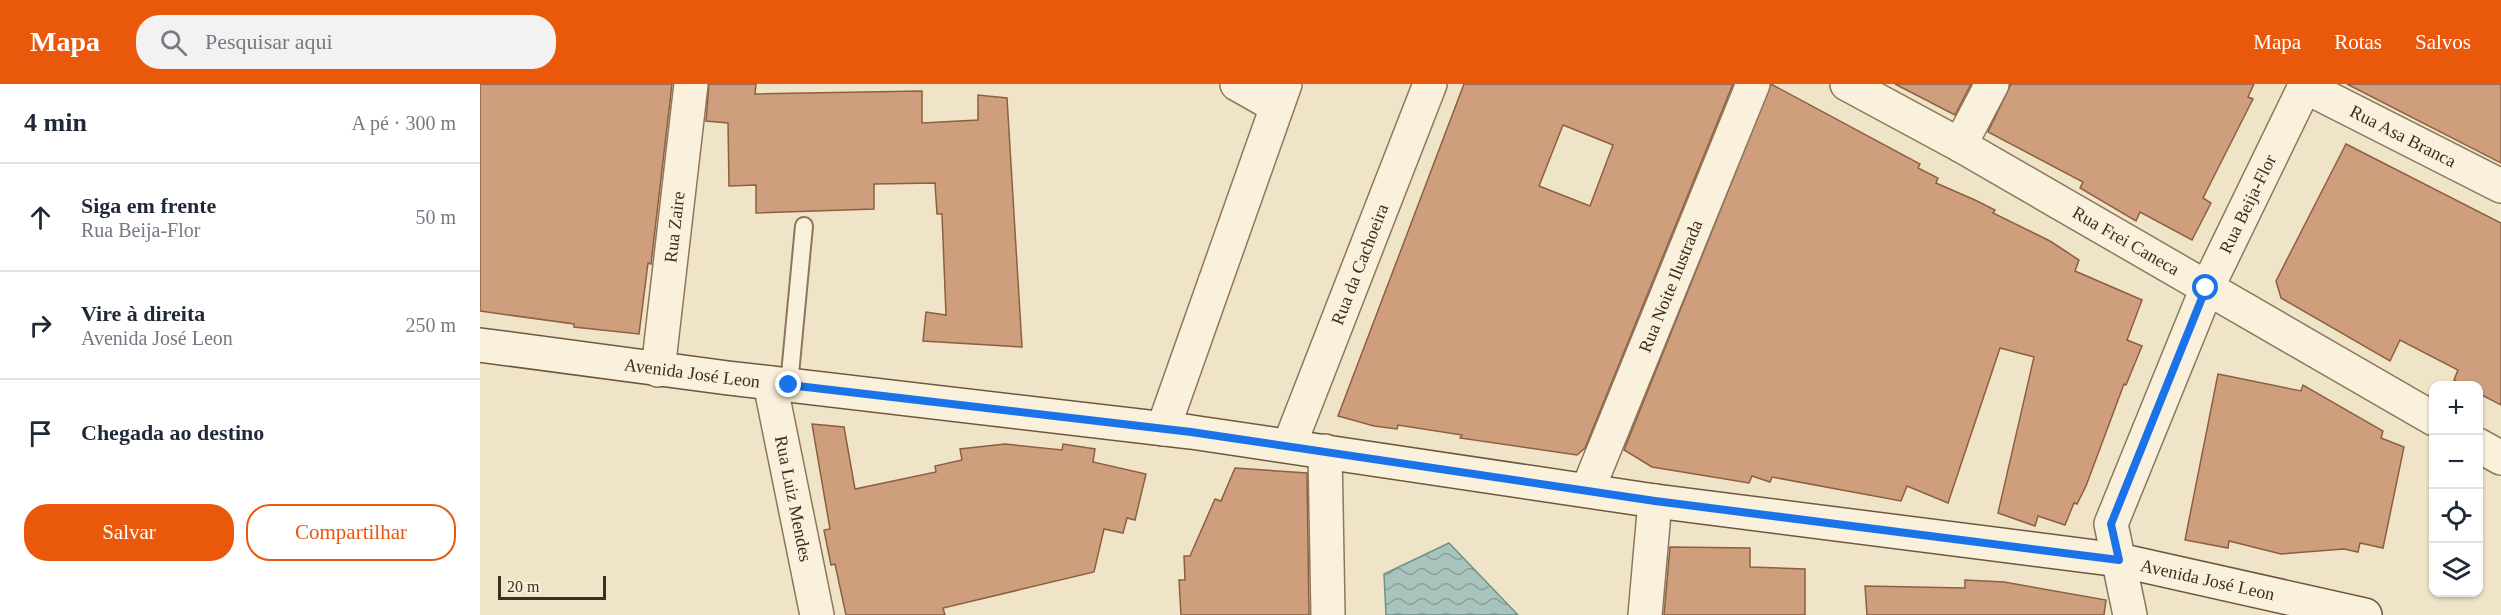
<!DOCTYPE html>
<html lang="pt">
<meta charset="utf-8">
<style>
:root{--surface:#fff;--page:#f2f2f3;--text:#1f2937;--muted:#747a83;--line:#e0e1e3;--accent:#ea580c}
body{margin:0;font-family:"Times New Roman",serif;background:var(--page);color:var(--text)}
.controls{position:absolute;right:18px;bottom:18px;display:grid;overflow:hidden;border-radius:12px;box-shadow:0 2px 4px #0004}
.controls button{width:54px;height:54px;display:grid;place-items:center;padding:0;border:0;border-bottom:2px solid var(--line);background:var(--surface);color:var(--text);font:30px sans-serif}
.scale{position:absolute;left:18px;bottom:15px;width:108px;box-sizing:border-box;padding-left:6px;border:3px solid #3d2e20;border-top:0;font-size:16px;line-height:21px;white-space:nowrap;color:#3d2e20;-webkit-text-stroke:4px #f7eed8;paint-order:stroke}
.stop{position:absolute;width:18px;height:18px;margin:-14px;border:4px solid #1a73e8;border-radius:50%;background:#fff}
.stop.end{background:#1a73e8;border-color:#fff;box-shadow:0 2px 6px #0008}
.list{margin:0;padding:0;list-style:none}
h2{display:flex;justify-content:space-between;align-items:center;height:78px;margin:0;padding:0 24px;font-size:26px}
h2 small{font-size:20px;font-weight:400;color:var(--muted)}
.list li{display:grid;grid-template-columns:39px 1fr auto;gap:18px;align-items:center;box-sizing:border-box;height:108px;padding:0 24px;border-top:2px solid var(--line)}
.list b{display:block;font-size:22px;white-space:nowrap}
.list p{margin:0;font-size:20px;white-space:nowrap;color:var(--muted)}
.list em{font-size:20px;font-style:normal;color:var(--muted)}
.actions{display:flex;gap:12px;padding:18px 24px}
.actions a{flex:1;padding:14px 0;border:2px solid var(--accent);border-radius:24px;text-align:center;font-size:21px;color:var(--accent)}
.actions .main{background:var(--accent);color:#fff}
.icon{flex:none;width:33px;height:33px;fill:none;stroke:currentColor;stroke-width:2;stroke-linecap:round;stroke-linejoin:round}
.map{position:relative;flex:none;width:2021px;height:531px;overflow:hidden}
header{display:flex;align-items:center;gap:36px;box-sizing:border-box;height:84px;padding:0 30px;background:var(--accent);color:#fff}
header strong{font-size:28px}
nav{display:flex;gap:33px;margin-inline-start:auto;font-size:21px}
.search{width:420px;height:54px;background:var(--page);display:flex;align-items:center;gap:15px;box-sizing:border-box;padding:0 21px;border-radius:24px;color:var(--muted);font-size:22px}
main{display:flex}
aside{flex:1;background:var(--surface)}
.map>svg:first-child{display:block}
</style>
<header>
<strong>Mapa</strong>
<div class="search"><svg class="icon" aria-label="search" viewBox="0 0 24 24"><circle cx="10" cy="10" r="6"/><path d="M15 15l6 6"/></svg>Pesquisar aqui</div>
<nav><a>Mapa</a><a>Rotas</a><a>Salvos</a></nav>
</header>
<main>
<aside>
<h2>4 min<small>A pé · 300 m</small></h2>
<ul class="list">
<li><svg class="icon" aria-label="ahead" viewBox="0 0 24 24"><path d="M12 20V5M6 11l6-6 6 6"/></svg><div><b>Siga em frente</b><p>Rua Beija-Flor</p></div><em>50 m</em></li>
<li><svg class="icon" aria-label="right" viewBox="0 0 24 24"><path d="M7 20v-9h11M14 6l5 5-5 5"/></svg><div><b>Vire à direita</b><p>Avenida José Leon</p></div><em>250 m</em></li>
<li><svg class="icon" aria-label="arrive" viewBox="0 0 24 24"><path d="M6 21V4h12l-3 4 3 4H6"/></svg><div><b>Chegada ao destino</b></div></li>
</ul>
<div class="actions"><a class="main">Salvar</a><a>Compartilhar</a></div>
</aside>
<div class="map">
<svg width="2021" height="531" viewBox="0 0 2021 531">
<defs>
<pattern id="water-waves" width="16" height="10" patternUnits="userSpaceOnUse" patternTransform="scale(1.5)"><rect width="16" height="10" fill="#a9c4bc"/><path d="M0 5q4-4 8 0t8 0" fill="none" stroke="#8ba098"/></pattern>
</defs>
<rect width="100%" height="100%" fill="#f0e4c8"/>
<path fill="url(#water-waves)" stroke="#6f938a" stroke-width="1.5" d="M969 459 1038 531H906L904 490Z"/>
<g fill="#cf9f7d" stroke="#8d5f41" stroke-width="1.5" fill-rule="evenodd">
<path d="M0 0H192L171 180 168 179 159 250 94 243V240L0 227Z"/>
<path d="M229 0H276L275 10 442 7V39L498 36V11L527 14 542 263 443 257 446 228 466 231 462 130H457L455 99 394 100V125L276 129V101L249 102 248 39 226 37Z"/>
<path d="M984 0H1253L1105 364 1097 371 980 354 982 351 918 341 917 345 894 342 858 332ZM1083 41 1133 61 1110 122 1059 102Z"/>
<path d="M1291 0 1440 80 1438 84 1458 94 1456 99 1495 116 1515 126 1513 129 1570 157 1599 176 1595 187 1662 216 1647 256 1662 262 1646 301 1644 300 1606 402 1597 420 1594 419 1585 441 1558 432 1555 442 1518 429 1554 273 1520 264 1468 419 1427 402 1421 417 1292 393 1290 398 1272 392 1269 399 1172 383 1144 366Z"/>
<path d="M1415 0H1491L1475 31Z"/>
<path d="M1531 0H1774L1768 13 1773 15 1723 114 1731 119 1712 156 1660 128 1656 137 1600 104 1603 98 1508 48Z"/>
<path d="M1867 0H2021V79Z"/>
<path d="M1866 60 2021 139V321L1998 309V302H1985L1974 296 1978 286 1920 256 1910 277 1801 214 1796 197Z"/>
<path d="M1738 290 1821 307 1823 301 1903 347 1901 354 1924 363 1903 464 1880 459 1878 468 1864 465 1801 470 1749 457 1748 464 1705 456Z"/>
<path d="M332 340 364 343 375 405 456 388 455 382 482 376 480 365 525 360 582 366 583 360 615 365 613 378 666 390 655 436 647 434 643 449 624 445 614 488 463 524 465 531H366L355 480 351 481 344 446 350 445Z"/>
<path d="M755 384 827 389 829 531H701L699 496H705L704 472H710L735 415 741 417Z"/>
<path d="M1190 463 1270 464V483L1325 485V531H1184Z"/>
<path d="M1485 496 1524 498 1626 516 1624 531H1387L1385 502 1485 504Z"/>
</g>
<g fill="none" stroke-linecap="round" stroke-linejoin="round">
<g stroke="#8d765c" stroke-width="20">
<path id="service" d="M309 301 324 142"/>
</g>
<g stroke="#8d765c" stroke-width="36">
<g id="minor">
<path d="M757 0 796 22"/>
<path id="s1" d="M1367 0 1480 61 1954 335"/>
<path id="s2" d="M1824 2 2021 102"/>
<path d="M1480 61 1512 0"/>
<path id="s3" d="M178 286 211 0"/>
<path id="s4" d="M290 299 337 531"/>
<path d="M683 345 805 0"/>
<path d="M1998 361 2021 374"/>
<path id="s5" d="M809 362 950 0"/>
<path d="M845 367 848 531"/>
<path id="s6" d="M1108 405 1273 0"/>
<path d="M1165 531 1175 417"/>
<path id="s7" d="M1650 531 1631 440 1727 204 1826 0"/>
</g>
</g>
<g stroke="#6f573f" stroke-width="36">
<g id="secondary">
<path id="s8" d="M0 261 248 294 711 348 1175 417 1639 476 1885 531"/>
</g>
</g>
<use href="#service" stroke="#faf1dc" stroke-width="16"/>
<use href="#minor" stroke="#faf1dc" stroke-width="33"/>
<use href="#secondary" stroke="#faf1dc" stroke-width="33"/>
</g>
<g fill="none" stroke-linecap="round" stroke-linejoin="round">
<path stroke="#1a73e8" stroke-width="8" d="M309 301 711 348 1175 417 1639 476 1631 440 1726 204"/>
</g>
<g text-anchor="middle" stroke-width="5" stroke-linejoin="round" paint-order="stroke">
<g font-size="18" fill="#3d2e20" stroke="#f7eed8">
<text dy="6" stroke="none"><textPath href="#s2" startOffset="111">Rua Asa Branca</textPath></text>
<text dy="6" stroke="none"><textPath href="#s7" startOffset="441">Rua Beija-Flor</textPath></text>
<text dy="6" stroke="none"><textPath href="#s3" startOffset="144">Rua Zaire</textPath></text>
<text dy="6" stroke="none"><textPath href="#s1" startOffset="320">Rua Frei Caneca</textPath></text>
<text dy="6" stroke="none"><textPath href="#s5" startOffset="195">Rua da Cachoeira</textPath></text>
<text dy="6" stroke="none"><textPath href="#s6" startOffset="219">Rua Noite Ilustrada</textPath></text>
<text dy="6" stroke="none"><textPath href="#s8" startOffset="214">Avenida José Leon</textPath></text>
<text dy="6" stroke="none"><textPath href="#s4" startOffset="118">Rua Luiz Mendes</textPath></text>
<text dy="6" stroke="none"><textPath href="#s8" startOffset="1744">Avenida José Leon</textPath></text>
</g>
</g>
</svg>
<div class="controls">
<button>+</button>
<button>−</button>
<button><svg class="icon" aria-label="locate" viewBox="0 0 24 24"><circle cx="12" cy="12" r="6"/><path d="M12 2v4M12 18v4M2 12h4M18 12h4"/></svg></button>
<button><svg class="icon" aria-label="layers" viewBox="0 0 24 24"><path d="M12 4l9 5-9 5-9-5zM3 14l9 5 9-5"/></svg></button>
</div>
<div class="scale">20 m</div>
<div class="stop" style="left:1726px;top:204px"></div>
<div class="stop end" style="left:309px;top:301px"></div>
</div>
</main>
